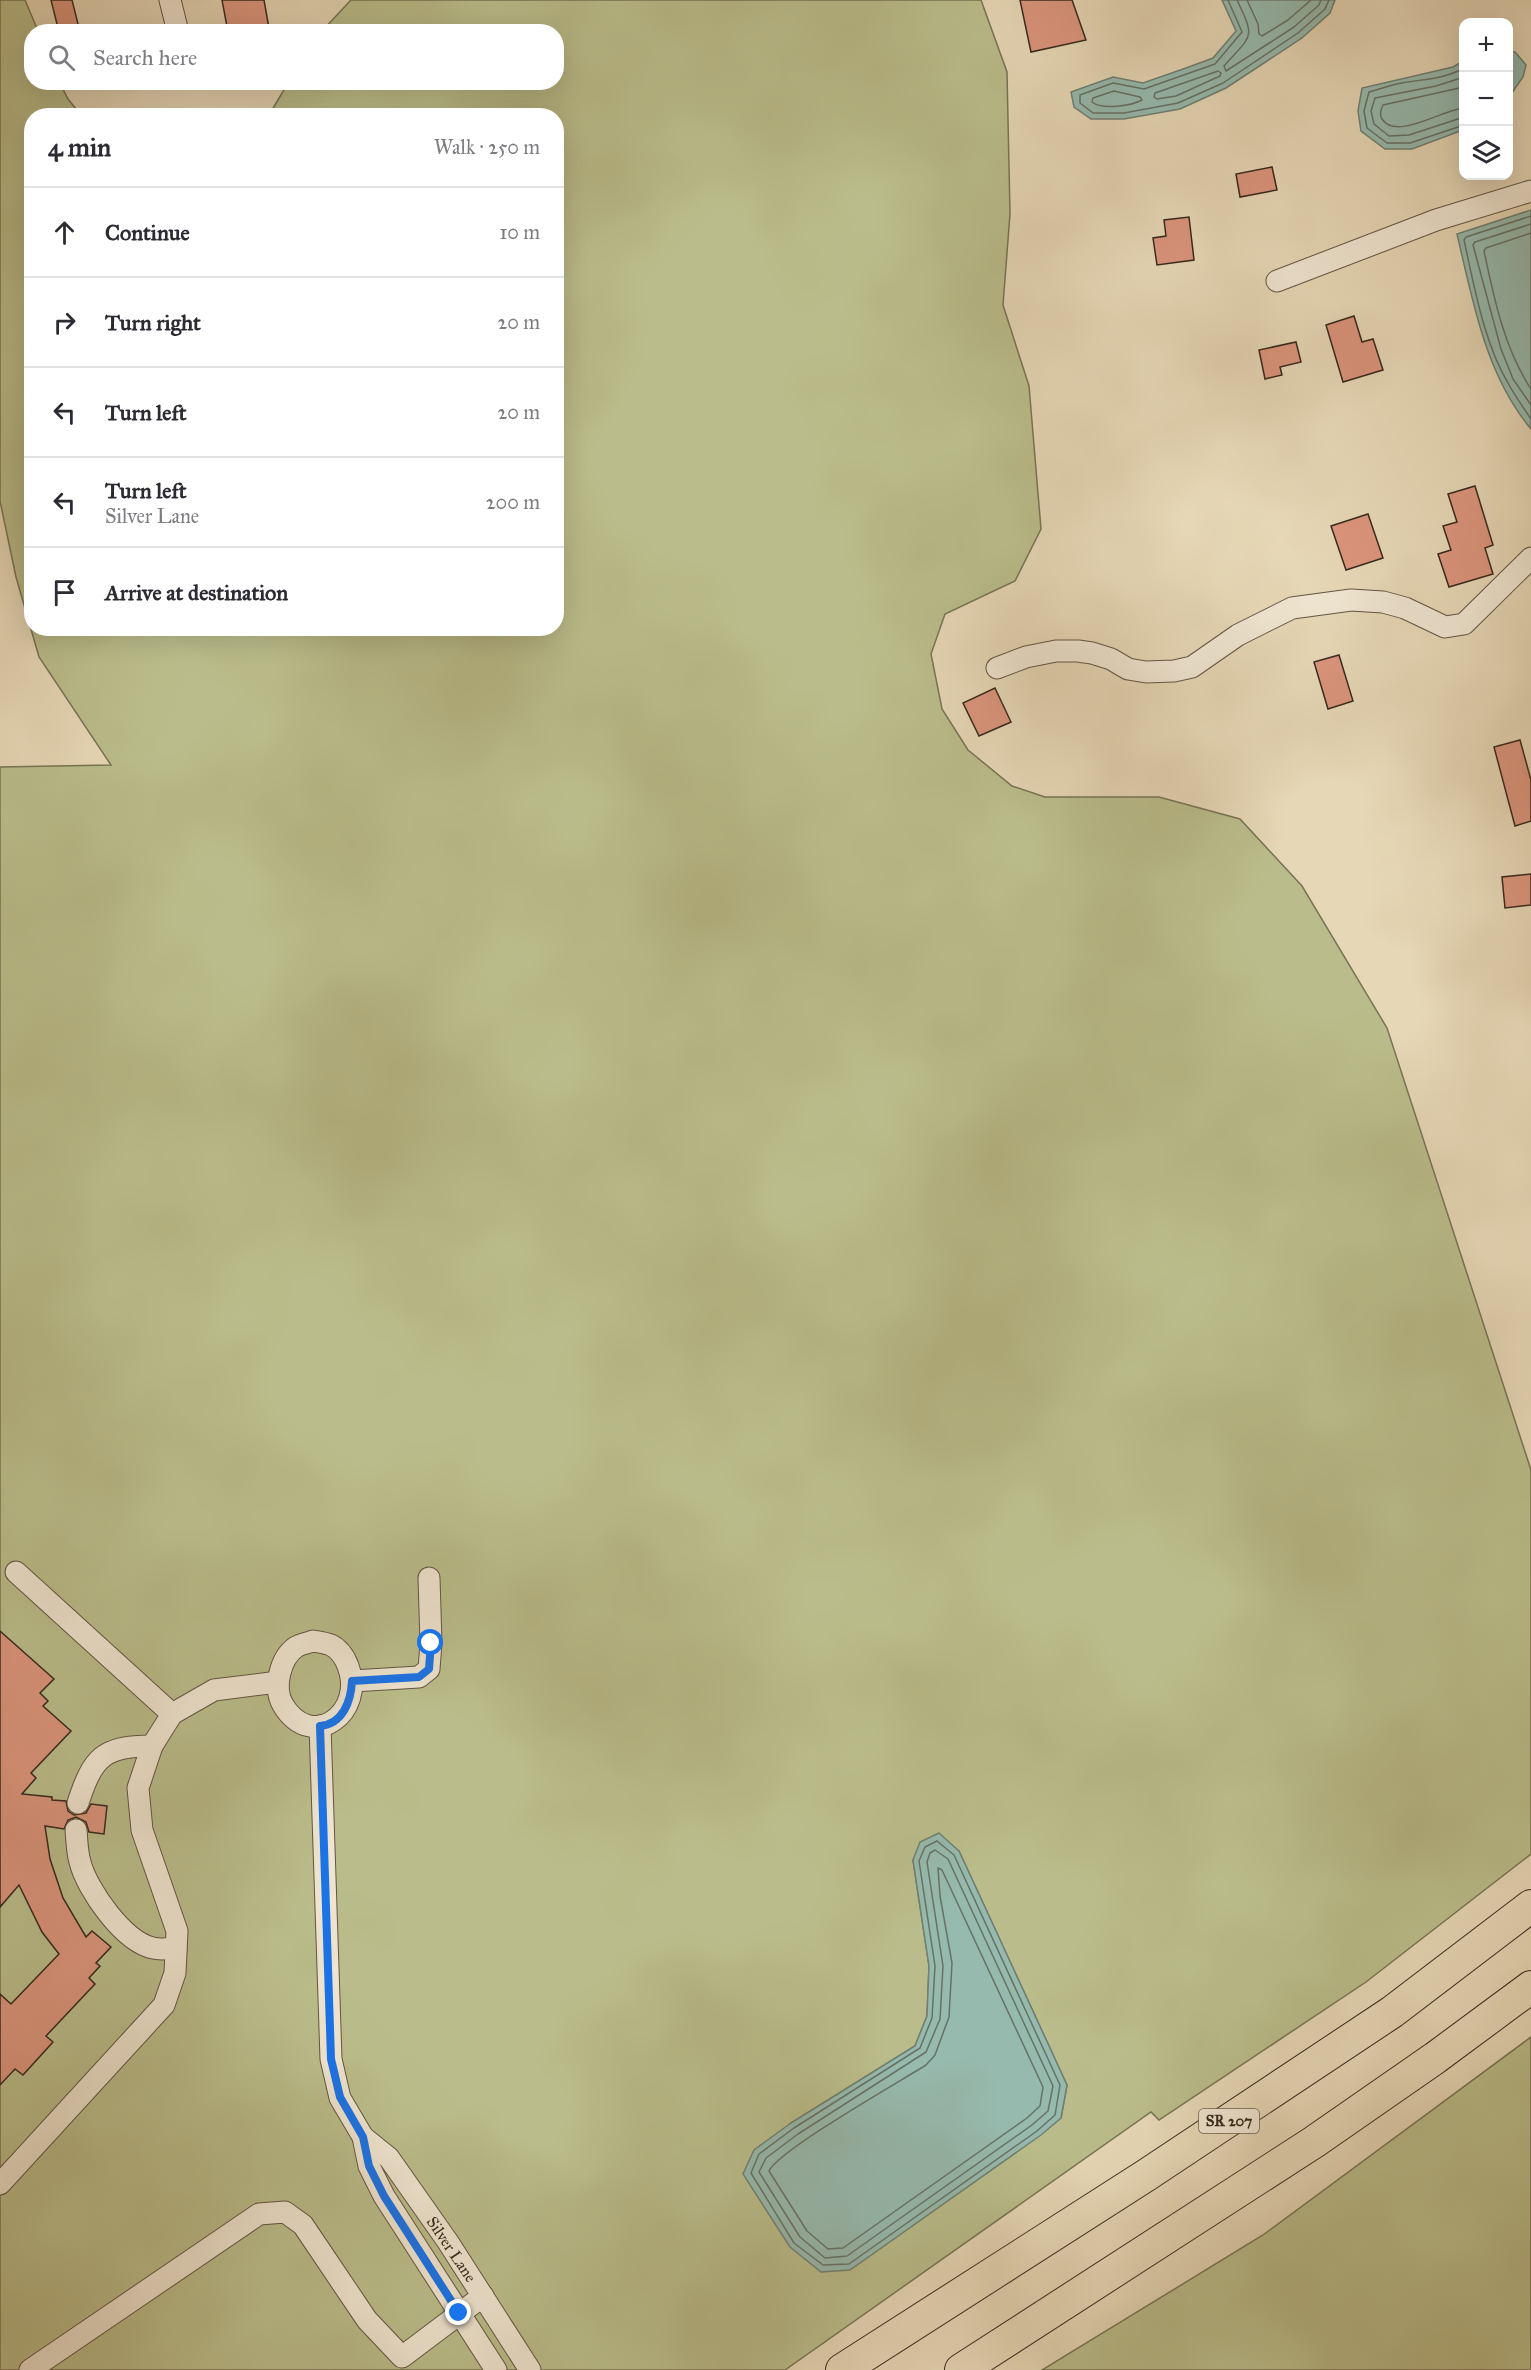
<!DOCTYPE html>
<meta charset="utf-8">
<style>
:root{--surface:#fff;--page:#f2f2f3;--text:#2b2b33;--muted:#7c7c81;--line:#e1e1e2}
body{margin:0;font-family:"IM FELL Great Primer",serif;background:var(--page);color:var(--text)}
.controls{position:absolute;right:18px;top:18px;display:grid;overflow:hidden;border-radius:12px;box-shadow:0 6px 24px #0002}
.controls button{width:54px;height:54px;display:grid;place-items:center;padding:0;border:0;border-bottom:2px solid var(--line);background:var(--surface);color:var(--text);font:30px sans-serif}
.stop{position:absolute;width:18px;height:18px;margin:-14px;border:4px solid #1a73e8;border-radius:50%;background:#fff}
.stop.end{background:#1a73e8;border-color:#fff;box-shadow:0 2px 6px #0008}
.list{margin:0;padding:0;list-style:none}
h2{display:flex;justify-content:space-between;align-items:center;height:78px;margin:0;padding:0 24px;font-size:26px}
h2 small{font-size:20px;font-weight:400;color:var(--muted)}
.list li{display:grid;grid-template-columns:39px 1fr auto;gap:18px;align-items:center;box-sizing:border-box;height:90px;padding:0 24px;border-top:2px solid var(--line)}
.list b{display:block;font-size:22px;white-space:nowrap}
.list p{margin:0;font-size:20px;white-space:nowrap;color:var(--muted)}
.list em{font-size:20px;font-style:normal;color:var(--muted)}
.icon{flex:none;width:33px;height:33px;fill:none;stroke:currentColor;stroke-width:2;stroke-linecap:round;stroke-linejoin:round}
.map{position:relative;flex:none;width:1531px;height:2370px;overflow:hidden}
.search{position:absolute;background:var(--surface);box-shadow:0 6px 24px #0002;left:24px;top:24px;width:540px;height:66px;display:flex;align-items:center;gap:15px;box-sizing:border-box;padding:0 21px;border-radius:24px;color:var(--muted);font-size:22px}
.panel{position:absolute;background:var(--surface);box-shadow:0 6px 24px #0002;left:24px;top:108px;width:540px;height:528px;border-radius:24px}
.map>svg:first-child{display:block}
</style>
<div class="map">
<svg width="1531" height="2370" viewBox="0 0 1531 2370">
<rect width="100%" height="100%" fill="#e6d7b6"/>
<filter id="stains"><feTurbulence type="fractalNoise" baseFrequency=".00333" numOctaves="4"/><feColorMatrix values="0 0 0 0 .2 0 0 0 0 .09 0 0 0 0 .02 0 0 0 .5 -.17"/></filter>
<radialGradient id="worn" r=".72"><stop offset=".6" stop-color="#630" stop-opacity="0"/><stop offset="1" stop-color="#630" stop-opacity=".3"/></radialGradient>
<g fill="#babd8b" stroke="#787454" stroke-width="1.5" fill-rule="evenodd">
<path d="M0 0H25L38 31 32 32V82L60 83 68 99 81 115 32 116V628H556V116L269 115 288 83 556 82V32L322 31 351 0H981L1007 72 1010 214 1003 305 1029 386 1041 529 1015 581 945 614 931 654 942 709 968 750 1012 786 1045 797H1159L1240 819 1302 886 1387 1028 1531 1470V1854L1366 1982 1159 2120 1151 2112 785 2370H0V767L111 765 39 657 16 577 0 501ZM959 1851 1067 2085 1061 2118 791 2123 915 2046 927 2016 929 1966 913 1860Z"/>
<path d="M1531 2037V2370H1042L1263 2235Z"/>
</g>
<g fill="#96baae" stroke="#708074" stroke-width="1.5">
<path d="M1222 0H1335L1330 13 1302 38 1226 88 1180 109 1124 119H1091L1074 107 1071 92 1113 77 1143 83 1186 68 1213 58 1236 31Z"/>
<path d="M1509 52H1515L1526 65 1523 77 1509 97Z"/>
<path d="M1463 61V130L1412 149H1385L1361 131 1358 111 1362 88 1453 67Z"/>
<path d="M1531 210V429C1485 374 1473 301 1457 234Z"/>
<path d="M939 1833 959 1851 1067 2085 1061 2118 1041 2135 850 2270 821 2272 790 2247 743 2174 754 2150 791 2123 915 2046 927 2016 929 1966 913 1860 920 1842Z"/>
</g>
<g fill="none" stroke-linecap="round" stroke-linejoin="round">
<g stroke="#667266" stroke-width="1.5">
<path d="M1228 0 1242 32 1215 64 1144 89 1113 83 1080 95V103L1093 113H1124L1178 103 1223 83 1298 33 1325 9 1329 0"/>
<path d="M1237 0C1256 40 1252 34 1224 66L1226 71 1294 27 1319 5 1321 0"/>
<path d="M1247 0 1258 24 1259 34 1262 36 1288 20 1311 0"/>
<path d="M1464 68C1445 79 1423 79 1402 83 1391 85 1380 89 1369 92L1364 111 1367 128 1387 143H1410L1464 125"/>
<path d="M1218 71 1221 73 1220 76 1176 96 1157 99 1154 97 1155 93Z"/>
<path d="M1464 77 1436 86 1375 98 1371 111 1374 124 1389 136 1409 135 1464 117"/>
<path d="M1464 87 1383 105C1381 109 1379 114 1382 119 1396 141 1444 109 1464 108"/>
<path d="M1114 91 1140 97 1142 100C1131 106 1102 110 1092 102L1093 98Z"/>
<path d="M1531 216 1466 237 1464 240C1474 285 1484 343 1508 383 1515 396 1523 407 1531 419"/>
<path d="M1531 224 1475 242 1473 245 1501 349 1513 379 1531 405"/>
<path d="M1531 233 1486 248 1484 251C1494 298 1504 348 1531 389"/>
<path d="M937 1841 954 1855 1060 2085 1055 2115 1037 2131 849 2264 823 2265 794 2243 751 2173 759 2154 794 2128 920 2048 932 2018 935 1966 919 1861 925 1847Z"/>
<path d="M935 1850 948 1859 1053 2086 1048 2111 1032 2125 847 2256 825 2258 800 2237 759 2172 766 2158 798 2134 926 2052 940 2019 943 1966 927 1862 930 1853Z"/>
<path d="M938 1868 942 1870 1043 2087 1040 2106 1027 2118 843 2248 828 2249 807 2231 769 2171C779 2150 899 2082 926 2065L935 2055 949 2017 952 1963 940 1896Z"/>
</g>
</g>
<g fill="#db957d" stroke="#372a1e" stroke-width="1.5">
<path d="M51 0H72L79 28 59 32Z"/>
<path d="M222 0H264L269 28 253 32H228Z"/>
<path d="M1020 0H1072L1086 40 1031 52Z"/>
<path d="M1272 167 1277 190 1240 197 1236 174Z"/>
<path d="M1189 217 1194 260 1157 265 1153 238 1166 236 1164 220Z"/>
<path d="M1354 316 1362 342 1373 339 1383 370 1343 382 1326 325Z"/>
<path d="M1296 342 1301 362 1280 367 1282 375 1265 379 1259 350Z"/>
<path d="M1475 486 1493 545 1485 548 1493 574 1449 587 1438 554 1451 550 1443 526 1457 522 1448 494Z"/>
<path d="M1368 514 1383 558 1346 570 1331 526Z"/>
<path d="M1339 655 1353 701 1328 709 1314 662Z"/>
<path d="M995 688 1011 722 979 736 963 703Z"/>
<path d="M1520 740 1531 780V821L1515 826 1494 747Z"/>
<path d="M1531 874V905L1505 908 1502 877Z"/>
<path d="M0 1631 54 1679 40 1693 48 1701 43 1706 71 1731 31 1773 36 1778 22 1794 52 1797V1800L66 1801 68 1811 74 1815 86 1813 91 1804 107 1806 104 1834 89 1832 86 1822 76 1817 68 1820 64 1829 45 1826 50 1859 63 1898 86 1937 92 1931 111 1947 96 1963 100 1966 89 1978 95 1984 46 2036 53 2042 23 2075 15 2069 0 2085V1994L11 2004 59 1954 42 1932 19 1885 0 1907Z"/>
</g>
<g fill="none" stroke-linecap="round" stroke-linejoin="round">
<g stroke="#635544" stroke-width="23">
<g id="minor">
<path d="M170 0 178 32"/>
<path d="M1277 281 1436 220 1531 191"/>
<path d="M997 668 1026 657 1056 651H1078L1092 653 1111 659 1128 669 1146 672 1174 671 1192 667 1238 635 1292 608 1351 600 1383 602 1405 608 1445 627 1464 624 1531 558"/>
<path d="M16 1572 172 1714"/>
<path d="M313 1641C319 1642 326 1643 331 1645 339 1649 345 1658 348 1666 366 1712 312 1753 283 1705 273 1688 280 1658 296 1647 301 1644 308 1643 313 1641Z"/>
<path d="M352 1681 419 1677 429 1669 431 1643 429 1578"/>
<path d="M320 1726 331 2059 340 2098 363 2137 369 2166 384 2196 496 2370"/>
<path d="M78 1803C93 1757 103 1746 152 1746"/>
<path d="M76 1830C77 1841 77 1852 80 1862 87 1890 124 1942 153 1948 160 1950 169 1948 176 1949"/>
<path d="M363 2137 389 2158 448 2242 530 2370"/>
<path d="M0 2184 164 2005 175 1973 177 1931 142 1830 138 1788 152 1746 172 1714 214 1690 278 1682"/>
<path d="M30 2370 259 2214 285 2212 303 2225 367 2320 402 2357 483 2296"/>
</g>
</g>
<g stroke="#372a1e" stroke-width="34">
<g id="highway">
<path d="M842 2370 1145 2176 1392 2012 1531 1906"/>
<path d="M961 2370 1314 2142 1435 2058 1531 1987"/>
</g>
</g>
<use href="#minor" stroke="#efe5d0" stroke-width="21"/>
<use href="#highway" stroke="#e6d7b6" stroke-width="32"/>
</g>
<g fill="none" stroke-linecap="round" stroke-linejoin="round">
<path stroke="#1a73e8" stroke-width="8" d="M431 1643 429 1669 419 1677 352 1681C351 1701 343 1724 320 1726L331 2059 340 2097 363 2137 369 2166 384 2196 459 2313"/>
</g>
<g text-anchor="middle" stroke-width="4.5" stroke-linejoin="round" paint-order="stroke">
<rect fill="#efe5d0" stroke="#6e6253" stroke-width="1.5" x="1199" y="2109" width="60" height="24" rx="4.5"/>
<g font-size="15" font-weight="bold" fill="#372a1e">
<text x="1229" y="2126">SR 207</text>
</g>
<g font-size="16" fill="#372a1e" stroke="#efe5d0">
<text transform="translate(452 2249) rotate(56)" y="6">Silver Lane</text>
</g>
</g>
<rect width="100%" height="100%" filter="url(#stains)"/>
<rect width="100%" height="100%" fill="url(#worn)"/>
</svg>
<div class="controls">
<button>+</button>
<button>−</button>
<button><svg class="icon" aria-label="layers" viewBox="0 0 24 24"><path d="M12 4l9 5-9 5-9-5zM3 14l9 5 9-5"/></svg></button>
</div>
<div class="stop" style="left:431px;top:1643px"></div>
<div class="stop end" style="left:459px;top:2313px"></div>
<div class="search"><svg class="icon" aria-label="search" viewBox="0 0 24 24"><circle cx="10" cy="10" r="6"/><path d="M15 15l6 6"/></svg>Search here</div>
<section class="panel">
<h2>4 min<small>Walk · 250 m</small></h2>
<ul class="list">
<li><svg class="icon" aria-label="ahead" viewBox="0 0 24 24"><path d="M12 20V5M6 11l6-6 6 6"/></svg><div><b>Continue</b></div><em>10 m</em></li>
<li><svg class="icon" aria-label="right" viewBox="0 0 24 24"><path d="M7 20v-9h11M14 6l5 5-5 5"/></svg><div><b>Turn right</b></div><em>20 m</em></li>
<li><svg class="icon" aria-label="left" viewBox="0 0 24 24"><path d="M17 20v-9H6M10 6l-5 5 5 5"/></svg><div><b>Turn left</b></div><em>20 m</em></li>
<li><svg class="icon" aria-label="left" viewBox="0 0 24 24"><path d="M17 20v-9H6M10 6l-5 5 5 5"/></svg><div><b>Turn left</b><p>Silver Lane</p></div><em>200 m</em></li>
<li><svg class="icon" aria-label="arrive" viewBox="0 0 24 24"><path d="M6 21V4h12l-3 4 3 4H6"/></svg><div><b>Arrive at destination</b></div></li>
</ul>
</section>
</div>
